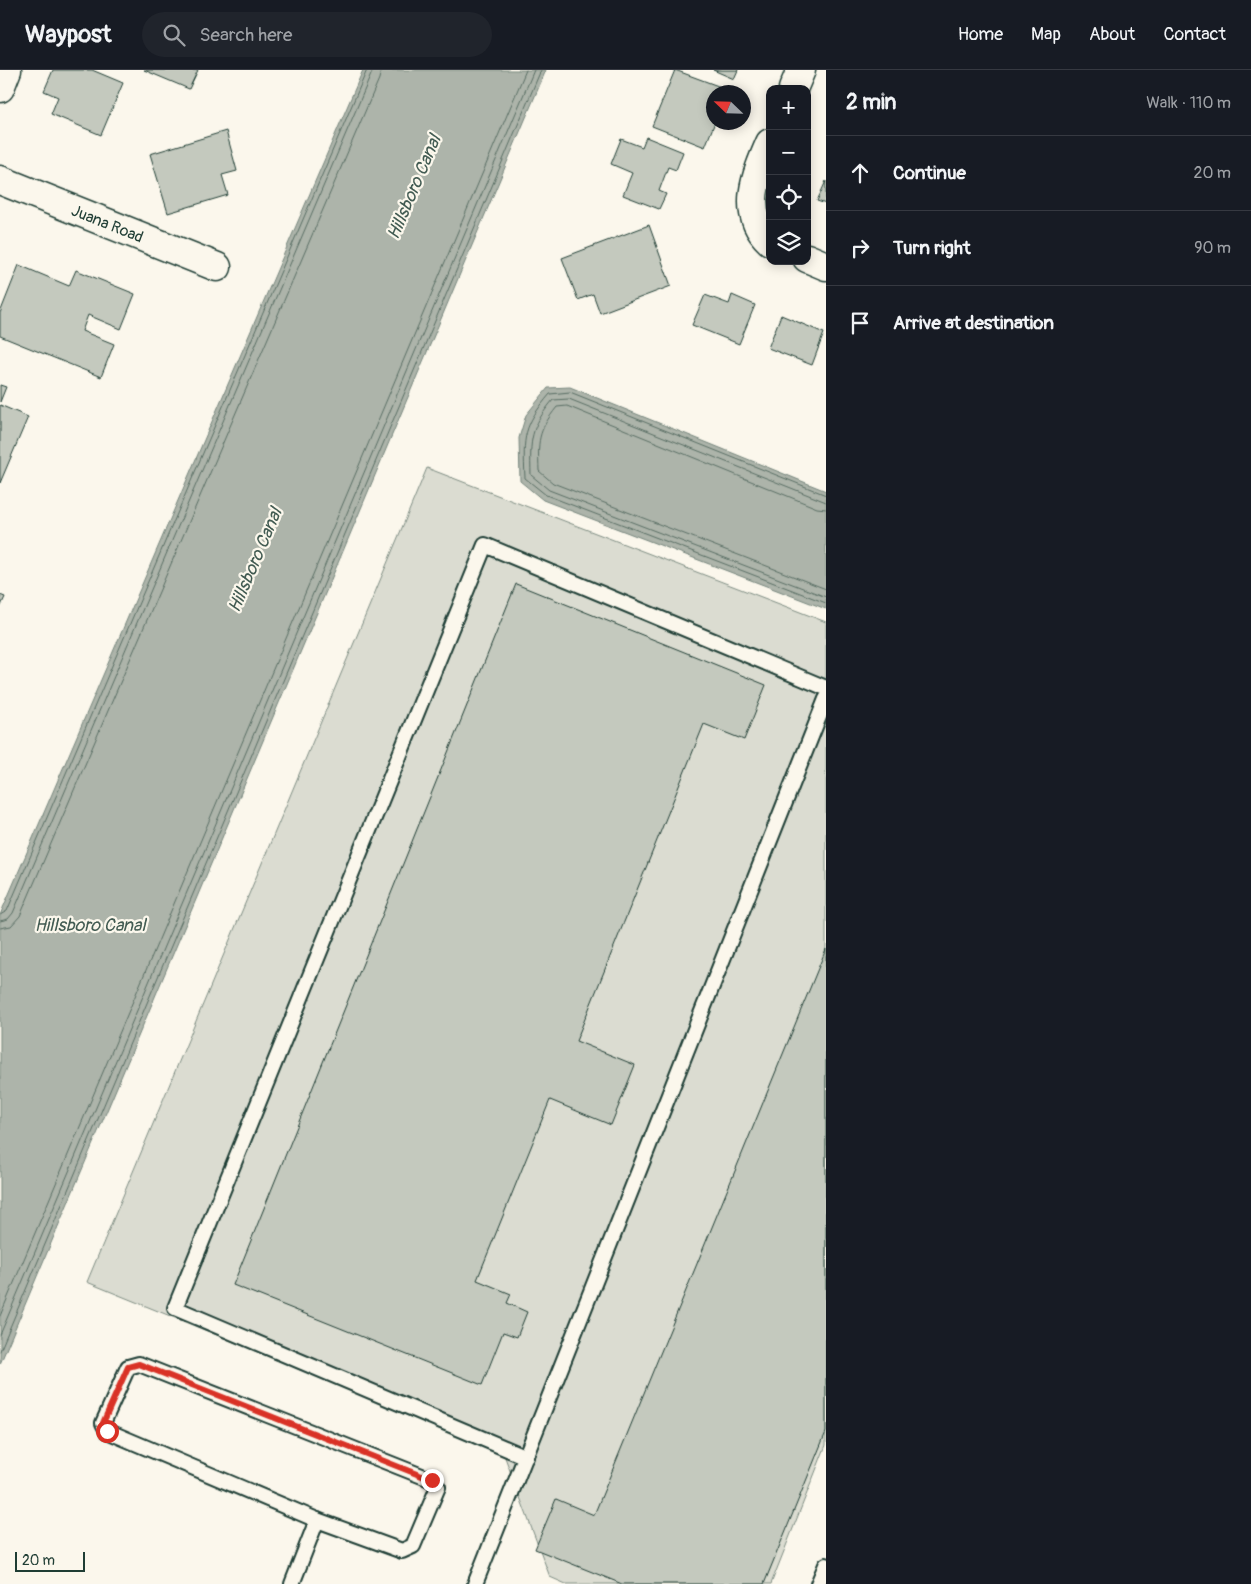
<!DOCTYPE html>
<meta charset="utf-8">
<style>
:root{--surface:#171b24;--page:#20242c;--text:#f1f3f6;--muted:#9ea1a6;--line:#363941}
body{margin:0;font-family:Pangolin,sans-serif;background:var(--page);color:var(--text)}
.controls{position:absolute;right:15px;top:15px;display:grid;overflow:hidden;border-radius:10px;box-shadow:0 2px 12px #0003}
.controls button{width:45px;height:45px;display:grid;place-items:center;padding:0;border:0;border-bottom:1px solid var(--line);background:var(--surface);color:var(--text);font:25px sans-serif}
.compass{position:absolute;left:706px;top:15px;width:45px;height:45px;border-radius:50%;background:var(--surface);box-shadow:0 2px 12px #0003;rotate:293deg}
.scale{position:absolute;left:15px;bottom:12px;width:70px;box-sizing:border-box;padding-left:5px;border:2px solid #1f3d34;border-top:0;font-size:14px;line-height:18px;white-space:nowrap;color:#1f3d34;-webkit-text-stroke:4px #fbf7ec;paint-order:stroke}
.stop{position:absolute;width:15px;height:15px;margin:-11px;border:4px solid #d93025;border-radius:50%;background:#fff}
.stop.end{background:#d93025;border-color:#fff;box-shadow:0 1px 5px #0008}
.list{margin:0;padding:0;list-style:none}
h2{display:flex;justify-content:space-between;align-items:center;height:65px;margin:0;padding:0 20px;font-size:21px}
h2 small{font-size:16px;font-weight:400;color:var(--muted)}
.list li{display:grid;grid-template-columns:32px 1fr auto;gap:15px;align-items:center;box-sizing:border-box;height:75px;padding:0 20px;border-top:1px solid var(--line)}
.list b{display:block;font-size:19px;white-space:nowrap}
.list em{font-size:16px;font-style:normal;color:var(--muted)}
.icon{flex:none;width:28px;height:28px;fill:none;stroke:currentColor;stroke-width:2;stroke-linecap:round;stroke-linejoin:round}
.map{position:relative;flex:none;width:826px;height:1514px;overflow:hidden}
header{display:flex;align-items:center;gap:30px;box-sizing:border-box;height:70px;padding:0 25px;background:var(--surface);border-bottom:1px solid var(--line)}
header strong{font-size:24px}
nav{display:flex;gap:28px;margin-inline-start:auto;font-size:18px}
.search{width:350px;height:45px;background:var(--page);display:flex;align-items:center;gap:12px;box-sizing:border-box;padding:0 18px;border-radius:28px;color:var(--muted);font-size:19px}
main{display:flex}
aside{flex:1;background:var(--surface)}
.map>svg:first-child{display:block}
</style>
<header>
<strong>Waypost</strong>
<div class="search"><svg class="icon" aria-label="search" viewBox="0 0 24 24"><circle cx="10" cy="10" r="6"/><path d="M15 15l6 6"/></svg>Search here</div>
<nav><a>Home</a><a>Map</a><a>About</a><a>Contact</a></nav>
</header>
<main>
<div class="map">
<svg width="826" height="1514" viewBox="0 0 826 1514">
<rect width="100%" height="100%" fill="#fbf7ec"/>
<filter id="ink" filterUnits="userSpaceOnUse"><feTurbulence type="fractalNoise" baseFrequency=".02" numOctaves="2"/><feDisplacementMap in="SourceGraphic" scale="10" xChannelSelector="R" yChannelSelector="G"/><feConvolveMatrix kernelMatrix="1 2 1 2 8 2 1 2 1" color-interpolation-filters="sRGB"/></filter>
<g filter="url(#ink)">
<path fill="#dbdcd1" stroke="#7d8c82" d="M427 398 826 552V1375L771 1514H566L550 1507 503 1382 87 1212Z"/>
<g fill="#adb4aa" stroke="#74847b">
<path d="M363 0H546L0 1294V845Z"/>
<path d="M570 317 826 421V539L543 430 520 411 519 368 526 345 548 318Z"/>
</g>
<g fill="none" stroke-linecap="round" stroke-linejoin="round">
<g stroke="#586d63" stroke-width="1">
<path d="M826 425 570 322 550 324C523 356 523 366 525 408L546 425 826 533"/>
<path d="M826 432 569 329 553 330C530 358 530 369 531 405L549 420 826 527"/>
<path d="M826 439 817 438 567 336 557 337C537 362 538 371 539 401L553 413 826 519"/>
<path d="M0 845 7 841 367 0"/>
<path d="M0 851 8 849 13 843 373 0"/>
<path d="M0 858 11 856 20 846 379 9 381 0"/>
<path d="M0 1246 526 0"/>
<path d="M0 1265 534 0"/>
<path d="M0 1281 541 0"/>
</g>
</g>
<g fill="#c4c9be" stroke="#1f3d34">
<path d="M53 0H92L123 13 101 65 51 44 58 27 44 21Z"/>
<path d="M144 0H198L189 19Z"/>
<path d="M675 0 729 20 727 22H714V52H715L705 77 652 56Z"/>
<path d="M713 0H738L734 9Z"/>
<path d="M226 61 237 101 222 105 228 125 168 143 150 84Z"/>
<path d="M646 67 683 82 676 100 668 97 659 121 666 124 659 139 623 125 632 103 611 94 621 69 642 77Z"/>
<path d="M826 111V134L817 131Z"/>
<path d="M649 155 671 216 600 243 593 224 578 230 562 188Z"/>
<path d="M19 195 69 216 76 200 135 224 121 259 88 245 82 261 114 274 101 307 0 266V243Z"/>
<path d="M705 225 729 234 732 225 755 235 739 274 692 255Z"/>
<path d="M781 245 824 263 812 295 768 278Z"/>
<path d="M0 315 6 317 0 332Z"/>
<path d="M0 335 28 347 0 413Z"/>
<path d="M516 514 766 615 744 670 704 654 576 971 635 995 611 1055 550 1030 477 1210 511 1224 507 1233 527 1242 517 1267 503 1262 482 1315 233 1215Z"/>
<path d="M0 525 5 527 0 538Z"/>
<path d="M826 879V1362L764 1514H622L535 1479 556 1429 594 1445Z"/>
</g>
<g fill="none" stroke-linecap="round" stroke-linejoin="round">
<g stroke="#1f3d34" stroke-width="18">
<g id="lane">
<path d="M139 1294 432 1410 438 1417 413 1476 402 1481 317 1450 107 1361 103 1353 128 1297Z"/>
<path d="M526 1387 175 1238 485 475 826 618"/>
<path d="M292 1514 317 1450"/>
<path d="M475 1514 826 629"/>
<path d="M818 1514 826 1495"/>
</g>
</g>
<g stroke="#1f3d34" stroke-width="31">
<g id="street">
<path d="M0 18 7 0"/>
<path d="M793 19 801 0"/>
<path d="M770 73C756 105 740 143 770 171"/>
<path id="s1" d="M0 110 217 197"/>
<path d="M807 188 826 196"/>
</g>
</g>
<use href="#lane" stroke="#fbf7ec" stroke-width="14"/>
<use href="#street" stroke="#fbf7ec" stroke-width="28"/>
</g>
</g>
<g fill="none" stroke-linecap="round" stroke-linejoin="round" filter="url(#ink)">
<path stroke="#d93025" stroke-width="6" d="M107 1361 103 1353 128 1297 139 1294 432 1410"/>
</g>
<g text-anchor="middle" stroke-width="4.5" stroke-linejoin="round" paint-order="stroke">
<g font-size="16" fill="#1f3d34" stroke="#fbf7ec">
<text dy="6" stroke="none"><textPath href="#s1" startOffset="116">Juana Road</textPath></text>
</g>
<g font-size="18" font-style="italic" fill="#425b52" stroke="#fbf7ec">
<text transform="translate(414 117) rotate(-67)" y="6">Hillsboro Canal</text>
<text transform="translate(255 490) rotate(-67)" y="6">Hillsboro Canal</text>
<text x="90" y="861">Hillsboro Canal</text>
</g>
</g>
</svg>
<div class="controls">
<button>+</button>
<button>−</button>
<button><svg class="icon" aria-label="locate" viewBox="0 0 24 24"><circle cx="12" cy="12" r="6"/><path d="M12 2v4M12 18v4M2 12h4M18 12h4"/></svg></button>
<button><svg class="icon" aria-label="layers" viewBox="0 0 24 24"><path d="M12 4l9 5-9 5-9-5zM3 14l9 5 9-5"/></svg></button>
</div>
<svg class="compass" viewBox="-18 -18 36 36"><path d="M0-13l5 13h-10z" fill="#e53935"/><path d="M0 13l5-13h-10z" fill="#9ea1a6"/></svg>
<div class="scale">20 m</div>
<div class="stop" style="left:107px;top:1361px"></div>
<div class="stop end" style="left:432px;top:1410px"></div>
</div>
<aside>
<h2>2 min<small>Walk · 110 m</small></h2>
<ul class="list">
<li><svg class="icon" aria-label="ahead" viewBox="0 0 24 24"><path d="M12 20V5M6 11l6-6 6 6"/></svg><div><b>Continue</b></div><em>20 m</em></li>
<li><svg class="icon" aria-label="right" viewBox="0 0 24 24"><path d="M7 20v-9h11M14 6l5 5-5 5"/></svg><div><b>Turn right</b></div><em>90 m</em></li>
<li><svg class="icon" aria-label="arrive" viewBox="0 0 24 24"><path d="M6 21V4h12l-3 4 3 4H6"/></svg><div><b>Arrive at destination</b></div></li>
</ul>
</aside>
</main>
